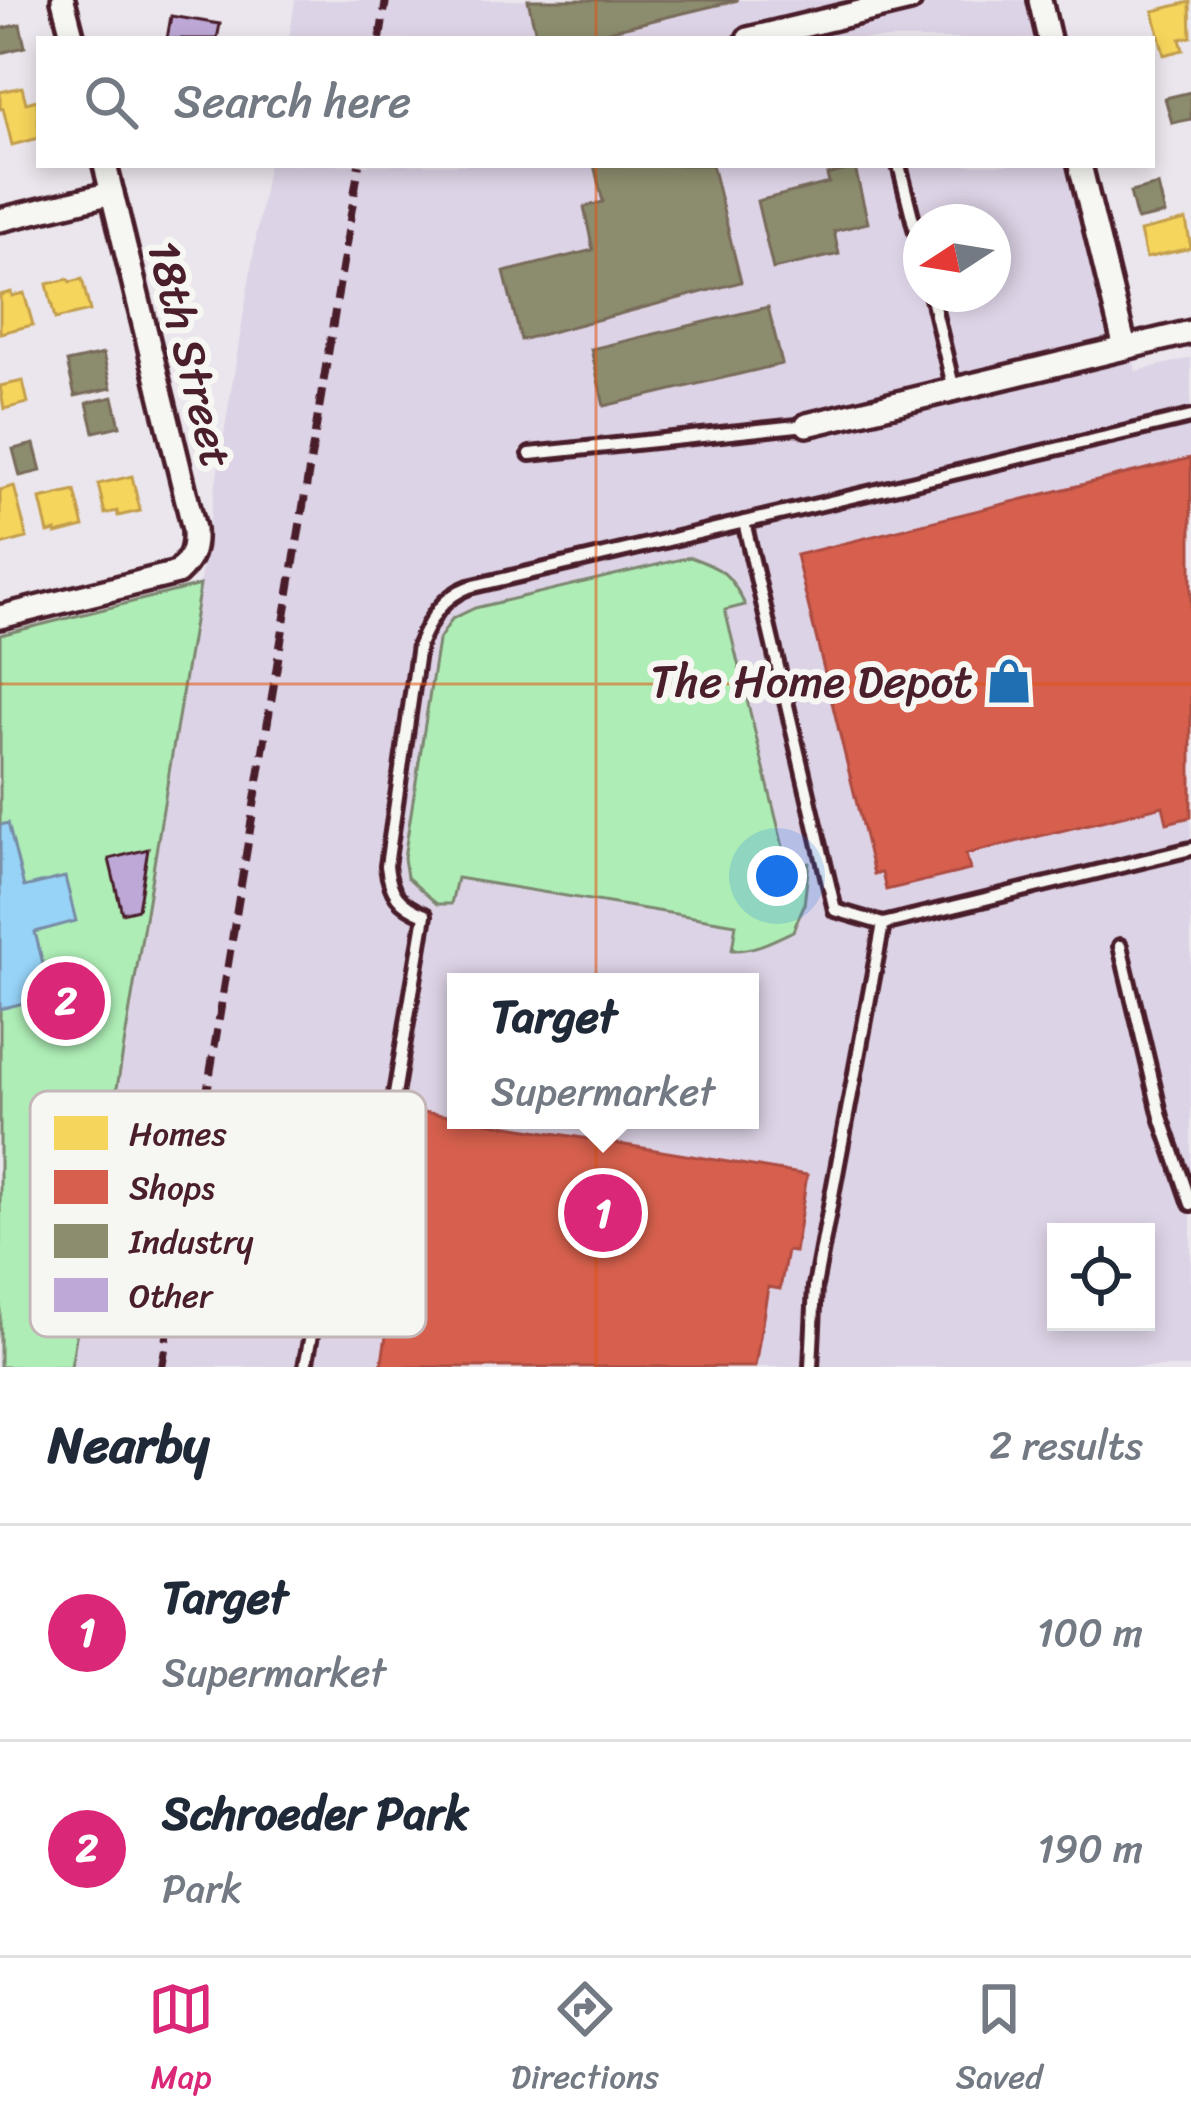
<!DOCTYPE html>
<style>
:root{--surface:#fff;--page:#f6f6f7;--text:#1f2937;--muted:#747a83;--line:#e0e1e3;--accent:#db2777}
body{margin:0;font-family:Sriracha,sans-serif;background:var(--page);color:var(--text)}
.controls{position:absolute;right:36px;bottom:36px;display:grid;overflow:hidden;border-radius:0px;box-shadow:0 6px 18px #0003}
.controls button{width:108px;height:108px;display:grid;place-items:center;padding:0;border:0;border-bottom:3px solid var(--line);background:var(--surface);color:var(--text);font:60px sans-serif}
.compass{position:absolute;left:903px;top:204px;width:108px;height:108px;border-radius:50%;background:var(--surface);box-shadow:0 6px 18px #0003;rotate:258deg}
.you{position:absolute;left:777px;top:876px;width:42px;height:42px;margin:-30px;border:9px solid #fff;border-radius:50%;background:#1a73e8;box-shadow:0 0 0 18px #1a73e833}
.badge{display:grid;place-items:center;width:78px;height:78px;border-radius:50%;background:var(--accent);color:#fff;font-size:39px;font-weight:700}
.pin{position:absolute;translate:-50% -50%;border:6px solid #fff;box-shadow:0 3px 12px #0006}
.popup{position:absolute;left:447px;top:973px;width:312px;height:156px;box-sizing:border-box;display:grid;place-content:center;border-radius:0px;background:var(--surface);filter:drop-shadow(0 3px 9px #0005);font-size:39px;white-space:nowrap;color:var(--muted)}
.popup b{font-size:45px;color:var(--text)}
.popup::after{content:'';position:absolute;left:50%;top:100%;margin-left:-24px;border:24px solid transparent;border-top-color:var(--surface)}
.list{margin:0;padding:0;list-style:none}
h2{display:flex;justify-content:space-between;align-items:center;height:156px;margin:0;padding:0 48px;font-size:51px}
h2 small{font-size:39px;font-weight:400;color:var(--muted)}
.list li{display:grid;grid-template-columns:78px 1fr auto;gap:36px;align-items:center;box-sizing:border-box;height:216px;padding:0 48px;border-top:3px solid var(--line)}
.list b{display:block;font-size:45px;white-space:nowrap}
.list p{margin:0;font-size:39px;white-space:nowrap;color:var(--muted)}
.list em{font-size:39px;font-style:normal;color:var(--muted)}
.icon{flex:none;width:66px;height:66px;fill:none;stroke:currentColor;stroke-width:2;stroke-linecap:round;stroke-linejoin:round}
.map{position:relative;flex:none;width:1191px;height:1367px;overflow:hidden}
.search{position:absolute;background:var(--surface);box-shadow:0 6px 18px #0003;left:36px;right:36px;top:36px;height:132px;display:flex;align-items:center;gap:30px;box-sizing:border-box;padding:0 42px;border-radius:0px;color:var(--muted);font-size:45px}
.sheet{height:588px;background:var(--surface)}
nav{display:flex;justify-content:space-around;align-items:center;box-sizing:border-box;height:168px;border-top:3px solid var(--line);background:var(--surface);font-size:33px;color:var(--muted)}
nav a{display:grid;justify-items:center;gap:6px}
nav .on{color:var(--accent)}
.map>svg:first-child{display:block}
</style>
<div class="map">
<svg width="1191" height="1367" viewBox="0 0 1191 1367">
<rect width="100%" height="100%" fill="#ebe6ed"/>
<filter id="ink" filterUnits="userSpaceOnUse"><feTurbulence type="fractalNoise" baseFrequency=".00833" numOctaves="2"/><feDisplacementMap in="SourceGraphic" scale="24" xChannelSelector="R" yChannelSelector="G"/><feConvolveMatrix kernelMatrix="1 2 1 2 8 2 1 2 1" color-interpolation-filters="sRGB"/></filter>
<g filter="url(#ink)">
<g fill="#ddd3e6" fill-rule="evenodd">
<path d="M295 0H1047L1057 39H289Z"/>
<path d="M268 165H1087L1136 371 1191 358V1367H71ZM921 222H993V294H921ZM456 982H750V1120H456ZM1056 1232H1146V1322H1056Z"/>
</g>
<g fill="#aeeeb6" stroke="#7c8670" stroke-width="3">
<path d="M690 557C723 569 730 573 745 605L725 610 788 867 809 863 804 905 793 931C774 940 754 951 732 950L736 924 457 878 451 904H437L407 877 404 858 438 641 452 619 475 608Z"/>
<path d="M200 585 71 1367H0V635Z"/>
</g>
<path fill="#96d3f7" stroke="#788ba5" stroke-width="3" d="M8 823 24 887 65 877 76 921 35 932 51 996 0 1009V825Z"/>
<g fill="#f6d55c" stroke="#c29e4d" stroke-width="3">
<path d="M1190 2 1191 37 1180 39 1183 50 1164 55 1153 11Z"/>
<path d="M22 87 26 103 37 100 39 138 12 145 3 108 0 109V92Z"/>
<path d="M1186 220 1191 248 1146 258 1140 231Z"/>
<path d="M68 279 70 282 82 279 90 311 55 319 47 284Z"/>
<path d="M11 292 12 296 24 293 33 325 0 333V295Z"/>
<path d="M23 381 28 403 4 409 0 386Z"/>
<path d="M132 476 140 511 118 516 117 511 105 514 98 484Z"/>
<path d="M14 486 27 538 0 545V490Z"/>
<path d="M75 491 84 527 56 534V531L48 533 40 499Z"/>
</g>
<g fill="#d6604d" stroke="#ac4c43" stroke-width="3">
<path d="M1191 458V817L1167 823 1163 806 966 854 970 870 886 890 882 873 874 874 796 555Z"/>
<path d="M422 1112 456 1117V1120H473L807 1175 795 1252 787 1251 780 1289 768 1287 755 1367H381Z"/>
</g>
<g fill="#8c8c6e" stroke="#786b5a" stroke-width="3">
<path d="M528 0H738L575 39H537Z"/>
<path d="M20 24 25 47 0 53V29Z"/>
<path d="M1191 92V119L1172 123 1165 98Z"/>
<path d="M594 165H712L741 282 521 340 504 272 593 250 584 207 603 202Z"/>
<path d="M855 168 868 223 834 231 839 254 773 269 757 201 829 183 827 175Z"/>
<path d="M1158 185 1165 214 1137 220 1130 192Z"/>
<path d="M768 307 782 364 604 406 591 349Z"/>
<path d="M103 354 111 388 75 396 67 362Z"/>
<path d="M113 397 120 426 94 432 87 403Z"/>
<path d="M34 444 41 471 20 476 13 449Z"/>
</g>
<g fill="#bda8d7" stroke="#4a1f2b" stroke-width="3">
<path d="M171 16 220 24 217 39H167Z"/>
<path d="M148 849 138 909 122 913 109 859Z"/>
</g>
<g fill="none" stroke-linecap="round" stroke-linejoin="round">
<g stroke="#4a1f2b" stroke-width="20">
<g id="service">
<path d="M899 165 921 252"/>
<path d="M931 294 954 390"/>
<path d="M530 454 807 425"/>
<path d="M744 522 835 910 883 924 1191 849"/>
<path d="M1120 946 1161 1117 1191 1204"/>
<path d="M305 1367 319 1292 363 1241 374 1220 425 915C399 905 390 893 387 866L419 645C430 619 442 597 469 587L1191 417"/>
<path d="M811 1367 815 1286 883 924"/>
</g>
</g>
<g stroke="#4a1f2b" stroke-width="30">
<g id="minor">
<path d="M63 0 73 39"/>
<path d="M1040 0 1049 39"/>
<path d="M748 39 910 0"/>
<path d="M1080 165 1125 348"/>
<path d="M0 220 112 193"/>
<path d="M807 425 1191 332"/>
<path d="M0 617 177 573C192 559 195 549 194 529L105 165"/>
</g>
</g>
<use href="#service" stroke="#f6f6f2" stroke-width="10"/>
<use href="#minor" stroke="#f6f6f2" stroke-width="21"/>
<g stroke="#4a1f2b" stroke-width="8" stroke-dasharray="18 9" stroke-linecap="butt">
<path d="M380 39 386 0"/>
<path d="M162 1367 359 165"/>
</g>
</g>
</g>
<path fill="none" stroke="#e0560e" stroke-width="3" stroke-opacity="0.55" d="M596 0V39M596 165V1367M0 684H1191"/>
<defs>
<g id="shop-bare" transform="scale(3.6)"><path d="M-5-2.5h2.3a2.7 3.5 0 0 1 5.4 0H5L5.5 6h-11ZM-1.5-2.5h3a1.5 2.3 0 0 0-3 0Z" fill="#1f6fb2" stroke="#f6f6f2" stroke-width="2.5" paint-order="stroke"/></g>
</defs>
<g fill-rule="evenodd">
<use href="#shop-bare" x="1009" y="681"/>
</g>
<g text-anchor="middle" stroke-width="12" stroke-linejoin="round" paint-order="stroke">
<g font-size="45" fill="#4a1f2b" stroke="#f6f6f2">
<text transform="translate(191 354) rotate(76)" y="16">18th Street</text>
</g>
<g font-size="45" fill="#4a1f2b" stroke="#f6f6f2" text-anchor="end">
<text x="973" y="697">The Home Depot</text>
</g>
</g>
<rect x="30" y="1091" width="396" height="246" rx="18" fill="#f6f6f2" stroke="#c2b6b6" stroke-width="3"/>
<rect x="54" y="1116" width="54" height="34" fill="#f6d55c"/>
<rect x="54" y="1170" width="54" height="34" fill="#d6604d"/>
<rect x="54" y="1224" width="54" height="34" fill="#8c8c6e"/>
<rect x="54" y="1278" width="54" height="34" fill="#bda8d7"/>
<g font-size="33" fill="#4a1f2b">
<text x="129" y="1145">Homes</text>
<text x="129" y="1199">Shops</text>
<text x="129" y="1253">Industry</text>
<text x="129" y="1307">Other</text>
</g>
</svg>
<div class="controls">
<button><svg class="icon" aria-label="locate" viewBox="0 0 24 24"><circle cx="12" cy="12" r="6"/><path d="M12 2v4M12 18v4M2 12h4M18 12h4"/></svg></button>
</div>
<svg class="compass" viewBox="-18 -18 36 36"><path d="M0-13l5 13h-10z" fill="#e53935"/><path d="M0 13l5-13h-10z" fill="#747a83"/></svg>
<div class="you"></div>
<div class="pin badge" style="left:603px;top:1213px">1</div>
<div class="popup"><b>Target</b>Supermarket</div>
<div class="pin badge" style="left:66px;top:1001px">2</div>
<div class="search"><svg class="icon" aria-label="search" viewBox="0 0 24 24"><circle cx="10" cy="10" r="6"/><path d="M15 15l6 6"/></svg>Search here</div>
</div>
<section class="sheet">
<h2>Nearby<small>2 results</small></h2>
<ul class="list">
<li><span class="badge">1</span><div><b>Target</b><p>Supermarket</p></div><em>100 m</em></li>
<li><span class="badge">2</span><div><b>Schroeder Park</b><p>Park</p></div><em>190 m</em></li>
</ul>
</section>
<nav>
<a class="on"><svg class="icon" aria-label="map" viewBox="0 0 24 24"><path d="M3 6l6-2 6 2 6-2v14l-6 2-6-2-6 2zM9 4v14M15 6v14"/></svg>Map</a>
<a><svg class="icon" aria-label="directions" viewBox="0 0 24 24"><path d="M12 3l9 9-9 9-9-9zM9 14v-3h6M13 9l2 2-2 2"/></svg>Directions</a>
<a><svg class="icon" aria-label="saved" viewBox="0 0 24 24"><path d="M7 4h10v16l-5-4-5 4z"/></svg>Saved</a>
</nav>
